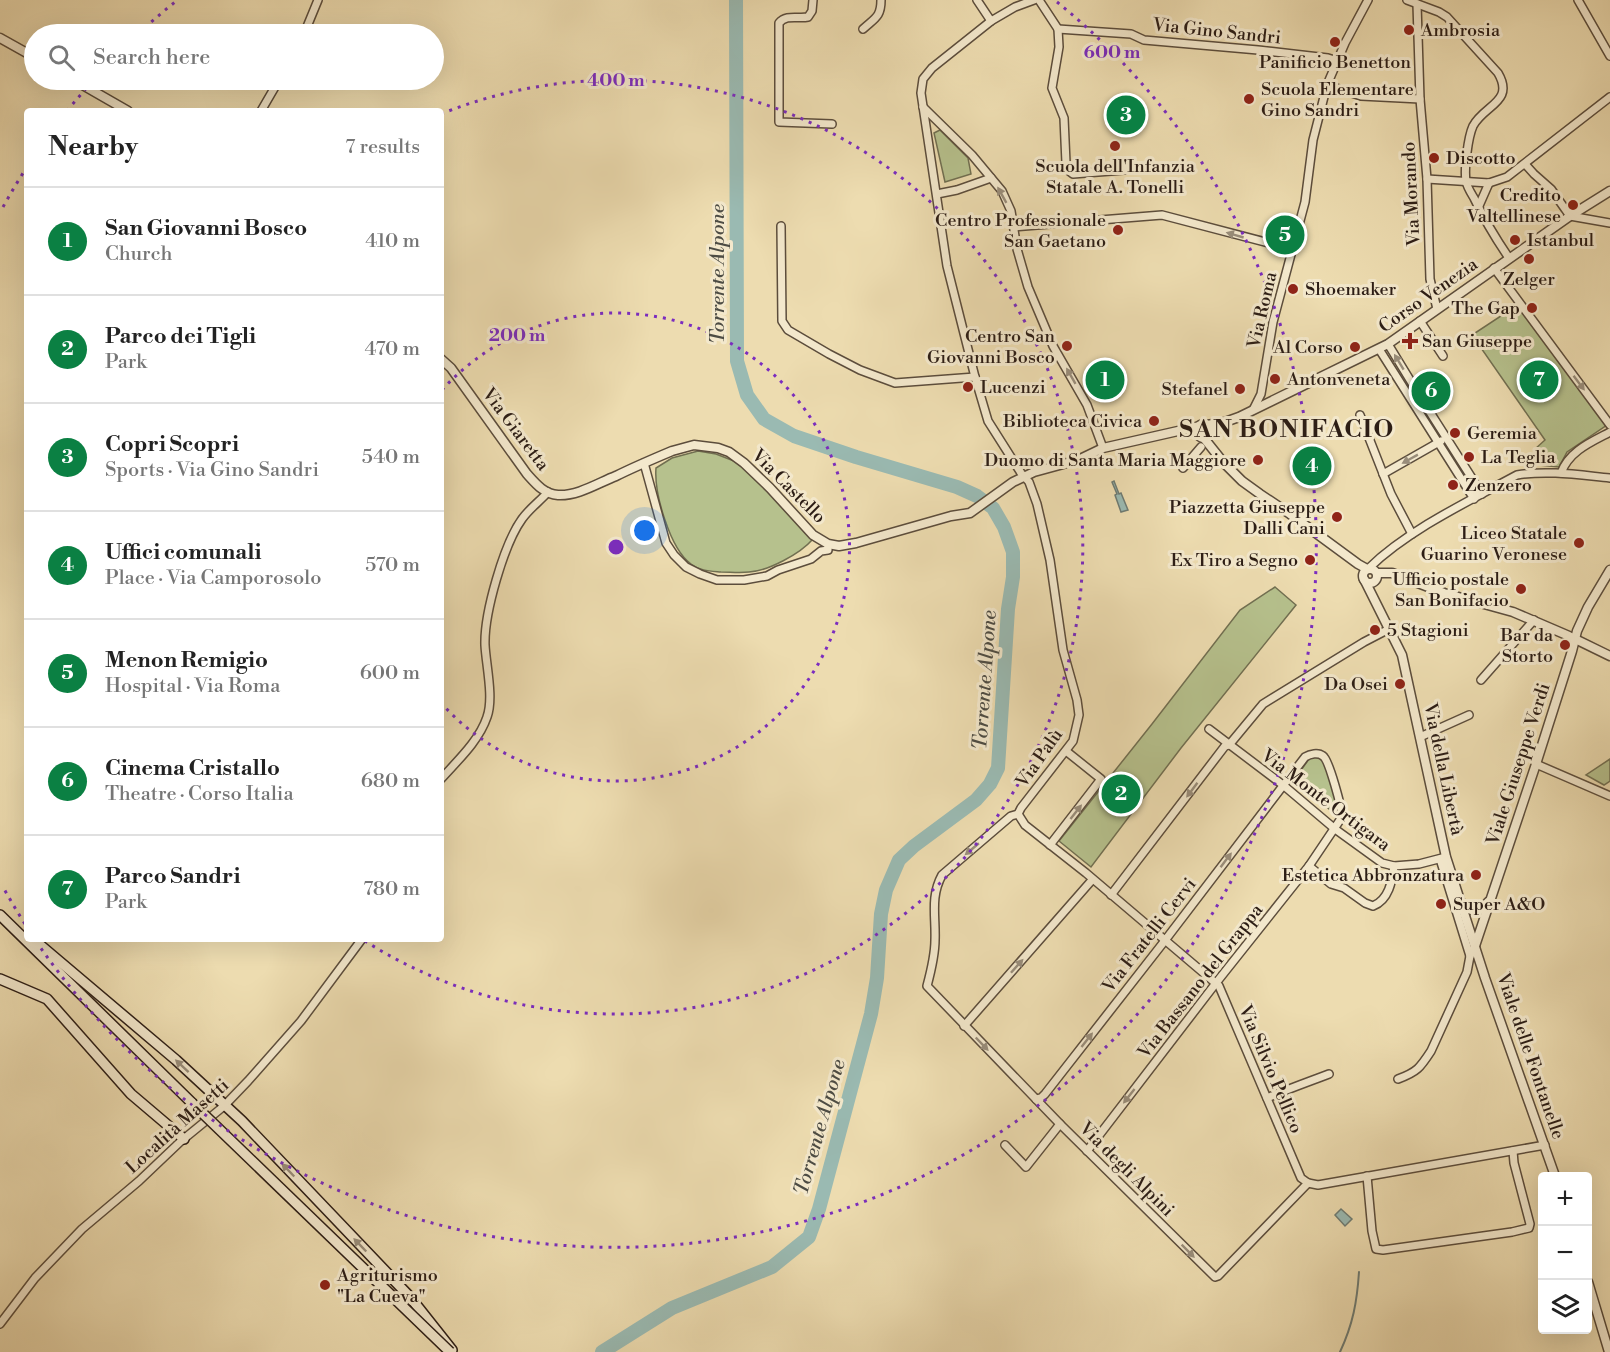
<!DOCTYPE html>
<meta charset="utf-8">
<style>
:root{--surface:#fff;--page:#f6f6f6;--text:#222;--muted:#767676;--line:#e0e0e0;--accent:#0b8043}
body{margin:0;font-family:"Libre Bodoni",serif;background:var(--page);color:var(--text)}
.controls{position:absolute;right:18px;bottom:18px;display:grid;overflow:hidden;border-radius:6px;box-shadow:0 6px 24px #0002}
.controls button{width:54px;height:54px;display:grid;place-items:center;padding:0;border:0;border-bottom:2px solid var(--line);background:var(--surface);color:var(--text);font:30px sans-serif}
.you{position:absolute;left:645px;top:531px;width:21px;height:21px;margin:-15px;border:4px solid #fff;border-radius:50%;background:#1a73e8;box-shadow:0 0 0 9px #1a73e833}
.badge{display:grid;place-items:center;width:39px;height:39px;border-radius:50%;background:var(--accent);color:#fff;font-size:20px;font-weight:700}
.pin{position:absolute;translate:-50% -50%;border:3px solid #fff;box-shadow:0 2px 6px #0006}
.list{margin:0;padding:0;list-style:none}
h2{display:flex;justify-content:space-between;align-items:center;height:78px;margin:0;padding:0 24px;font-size:26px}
h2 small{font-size:20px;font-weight:400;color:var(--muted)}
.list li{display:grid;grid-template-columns:39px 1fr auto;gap:18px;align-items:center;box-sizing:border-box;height:108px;padding:0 24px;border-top:2px solid var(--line)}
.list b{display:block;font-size:22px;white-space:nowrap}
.list p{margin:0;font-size:20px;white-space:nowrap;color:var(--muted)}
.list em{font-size:20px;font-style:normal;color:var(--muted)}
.icon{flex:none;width:33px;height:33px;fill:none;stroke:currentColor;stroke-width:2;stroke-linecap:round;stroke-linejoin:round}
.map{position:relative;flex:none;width:1610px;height:1352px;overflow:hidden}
.search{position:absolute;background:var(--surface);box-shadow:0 6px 24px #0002;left:24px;top:24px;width:420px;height:66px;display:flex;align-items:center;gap:15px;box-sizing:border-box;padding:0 21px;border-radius:33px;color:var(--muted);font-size:22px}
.panel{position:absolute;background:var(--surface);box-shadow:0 6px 24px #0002;left:24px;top:108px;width:420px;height:834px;border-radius:6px}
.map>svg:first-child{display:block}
</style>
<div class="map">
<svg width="1610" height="1352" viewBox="0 0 1610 1352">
<rect width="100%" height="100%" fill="#eddcb0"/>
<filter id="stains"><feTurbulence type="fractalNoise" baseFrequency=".00333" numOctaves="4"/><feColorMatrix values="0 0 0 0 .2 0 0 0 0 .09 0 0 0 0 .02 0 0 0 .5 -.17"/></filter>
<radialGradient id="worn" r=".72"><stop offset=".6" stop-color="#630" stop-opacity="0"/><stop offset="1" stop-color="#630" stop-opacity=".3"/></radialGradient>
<g fill="#b6c18d" stroke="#716f51" stroke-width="1.5">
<path d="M940 130 968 158 971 174 945 182 934 133Z"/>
<path d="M1519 304 1607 425 1567 452 1559 467 1539 465 1534 450 1545 440 1472 335Z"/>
<path d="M698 451 716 454 734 461 753 476 813 539C800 554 768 571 749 572 740 573 730 572 721 572 710 571 700 571 691 564 670 549 654 493 656 468L672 458Z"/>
<path d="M1275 587 1296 605 1181 748 1091 867 1059 841 1152 724 1240 610Z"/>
<path d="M1312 757C1316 757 1318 756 1322 759 1329 765 1333 791 1336 801L1329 809 1294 780 1309 759Z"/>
<path d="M1610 759V781L1604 785 1586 775Z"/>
</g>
<g fill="#9abab2" stroke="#6e7b73" stroke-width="1.5">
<path d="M1114 481 1119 494 1121 493 1128 510 1121 512 1115 495 1117 494 1112 482Z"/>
<path d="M1341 1209 1352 1219 1345 1226 1335 1215Z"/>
</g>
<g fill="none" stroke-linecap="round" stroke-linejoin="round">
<path stroke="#6e7b73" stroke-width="2" d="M1340 1352C1353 1324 1357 1302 1359 1272"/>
<path stroke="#9abab2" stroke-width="14" d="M602 1352 672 1308 772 1267 809 1237 819 1209 871 1014 877 978 881 914 886 890 899 860 914 846 976 800 990 784 998 768 1008 609 1013 577V552L1004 527 993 508 977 496 957 487 856 457 794 436 764 419 747 395 737 361 736 0"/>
<g stroke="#5c4d3c" stroke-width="10">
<g id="minor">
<path d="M813 0 812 11 808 17C798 19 786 14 779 23V122L832 124"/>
<path d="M977 0 991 21"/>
<path d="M1034 0 1015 7 991 21 932 68 923 79 921 93 947 266 975 377 988 421 1021 473 1029 482 1037 504 1050 560 1063 650 1077 700 1079 715 1073 741 1021 808 1018 814 1011 816 942 875C930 897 936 917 935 940 935 955 931 971 927 986L1060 1124 1215 1277 1218 1276 1308 1183"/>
<path d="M1039 0 1058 29 1059 47 1052 88 1064 118 1066 163 1069 171 1073 174 1162 167"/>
<path d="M1407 0 1439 12 1447 17 1498 73C1515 102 1484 105 1473 126 1468 137 1464 169 1466 181 1467 187 1471 193 1474 198 1484 219 1496 239 1509 258"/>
<path d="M1578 0 1610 56"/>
<path d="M1417 4 1420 99 1427 179 1430 279 1437 309"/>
<path d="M863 29C875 18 881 17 881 0"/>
<path d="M1058 29 1131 34 1144 40 1258 50 1328 58 1338 61"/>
<path d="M304 34 318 0"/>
<path d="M1327 85 1361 96 1420 99"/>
<path d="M923 107 972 155 1002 191 1011 211 1017 249 1028 287 1053 346 1087 405 1103 448"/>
<path d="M261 111 279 80"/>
<path d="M1525 164 1534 174 1551 189 1570 216 1610 223"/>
<path d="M1427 179 1489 183 1507 177 1610 97"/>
<path d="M937 194 957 190 991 178"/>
<path d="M1478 208 1489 183"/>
<path d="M781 226 782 321 788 330 829 354 860 370 895 383 975 377"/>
<path d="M1014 227 1162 215 1292 249"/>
<path d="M1494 268 1610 425"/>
<path d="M1420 321 1443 356"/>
<path d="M1388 344 1421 398 1482 494"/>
<path d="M1379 349 1474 499"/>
<path d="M1254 408 1261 394 1273 322 1305 202 1313 140 1327 85 1345 43 1368 0"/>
<path d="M1360 415 1391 494 1412 534"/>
<path d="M644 463 666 543 674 555 686 567 700 574 717 580H744L767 576 778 570 811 559 821 551 828 550V544"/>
<path d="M1183 468 1201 447"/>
<path d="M1561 473C1569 451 1591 442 1610 432"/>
<path d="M1383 474 1441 441"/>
<path d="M1369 568C1408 530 1469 501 1517 475 1548 470 1579 475 1610 478"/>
<path d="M1481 680 1534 620"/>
<path d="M1209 729 1283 785 1335 829 1382 863 1394 866 1419 864 1446 857"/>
<path d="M1420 737 1469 715"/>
<path d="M1536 764 1610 796"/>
<path d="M441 779C457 761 479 741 487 717 494 698 486 665 485 645 484 613 504 544 522 519 529 509 540 501 548 492"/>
<path d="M1018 814 1025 825 1086 873 1219 986 1301 1178 1308 1183 1318 1185 1545 1145"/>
<path d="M1050 845 1101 779 1066 751"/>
<path d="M1440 859 1470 956"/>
<path d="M1309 866 1331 884 1344 888 1365 903 1373 906C1389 900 1392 881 1394 866"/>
<path d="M1111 895 1225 746 1229 745 1263 704 1364 642 1389 629"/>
<path d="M964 1026 1092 880"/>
<path d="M1398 1079C1417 1072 1420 1068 1431 1051L1467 972 1470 956 1475 946"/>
<path d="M1267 1098C1288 1089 1308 1082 1329 1074"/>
<path d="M1036 1099 1041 1098 1045 1094 1163 943 1305 757C1310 754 1318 752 1323 756 1329 760 1342 808 1342 817L1309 866 1216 983 1087 1151"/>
<path d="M1005 1145 1026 1167 1060 1124"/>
<path d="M1367 1176 1372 1231 1376 1249 1383 1250 1512 1232 1529 1228 1530 1224 1514 1163 1513 1151"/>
<path d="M0 1324 35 1278 82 1229 139 1181 180 1142 224 1106 248 1081 301 1021 362 939"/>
</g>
</g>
<g stroke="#5c4d3c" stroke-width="11">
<g id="tertiary">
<path d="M0 38 34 57"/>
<path d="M74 80 128 111"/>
<path d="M441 359 451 368 527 474C536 484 544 494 558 495 578 496 598 483 616 476 634 467 653 459 672 451L694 445 718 448 729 452 744 463 770 488 813 535 828 544 839 546 856 543 951 516 970 513 1013 482 1034 472 1078 460 1103 448 1200 426"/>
<circle cx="1204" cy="431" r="7"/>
<path d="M1207 425 1225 422 1239 417 1388 344 1570 216 1610 191"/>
<path d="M1203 437 1223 462 1242 481 1260 494 1290 514 1358 564 1367 569"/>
<circle cx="1370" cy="576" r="7"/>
<path d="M1377 573H1392L1444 593 1513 612 1569 636 1610 656"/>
<path d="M1364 579 1402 655 1446 857 1485 978 1555 1176"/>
<path d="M1463 907 1477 912 1483 908 1488 902"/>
<path d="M1475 946 1536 764 1572 651 1577 631 1588 607 1610 570"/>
<path d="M1588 1282 1609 1352"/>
</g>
</g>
<g stroke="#2c1d15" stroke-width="12">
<g id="secondary">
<path d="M0 915 192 1103"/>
<path d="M33 939 176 1060 242 1121 410 1297 452 1350"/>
<path d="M0 979 47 999 131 1094 184 1139"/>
</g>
</g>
<use href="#minor" stroke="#f3e8cc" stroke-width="7"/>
<use href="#tertiary" stroke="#f3e8cc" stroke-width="8"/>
<use href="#secondary" stroke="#f3e8cc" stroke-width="9"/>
<g stroke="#2c1d15" stroke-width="12" stroke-linecap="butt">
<path id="secondary-bridge" d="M192 1103 450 1352"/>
</g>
<use href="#secondary-bridge" stroke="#f3e8cc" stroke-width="9"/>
</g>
<defs><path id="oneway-solid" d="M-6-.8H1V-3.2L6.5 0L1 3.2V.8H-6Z" transform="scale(1.5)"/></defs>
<g fill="#998d7a">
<use href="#oneway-solid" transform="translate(1002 195) rotate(-119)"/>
<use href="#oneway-solid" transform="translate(1235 235) rotate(-164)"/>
<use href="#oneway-solid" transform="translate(1399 362) rotate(-121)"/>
<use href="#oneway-solid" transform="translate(1071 376) rotate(-120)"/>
<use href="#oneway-solid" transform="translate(1579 383) rotate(53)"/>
<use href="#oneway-solid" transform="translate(1410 459) rotate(151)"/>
<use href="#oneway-solid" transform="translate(1192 790) rotate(127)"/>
<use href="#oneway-solid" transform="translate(1076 812) rotate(-52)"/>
<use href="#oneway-solid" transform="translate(972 849) rotate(140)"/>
<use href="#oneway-solid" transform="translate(1226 860) rotate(-53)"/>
<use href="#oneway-solid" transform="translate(1017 966) rotate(-48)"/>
<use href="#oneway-solid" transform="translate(1087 1040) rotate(-52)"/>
<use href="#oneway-solid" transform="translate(982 1044) rotate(46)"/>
<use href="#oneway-solid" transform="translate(182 1066) rotate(-137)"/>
<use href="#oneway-solid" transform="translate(1129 1096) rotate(128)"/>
<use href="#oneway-solid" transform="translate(288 1170) rotate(-134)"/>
<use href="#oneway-solid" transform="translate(360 1245) rotate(-134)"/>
<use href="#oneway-solid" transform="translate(1188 1251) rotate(45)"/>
</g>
<g fill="none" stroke="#7b2cbf" stroke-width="3" stroke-dasharray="3 6">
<path d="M442 390A234 234 0 1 1 442 704"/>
<path d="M441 114A467 467 0 1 1 365 941"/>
<path d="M25 924A701 701 0 0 1 3 887M3 207A701 701 0 0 1 25 170M67 111A701 701 0 0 1 91 83M138 34A701 701 0 0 1 175 2M1057 2A701 701 0 1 1 38 944"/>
</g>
<g fill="#8f2418" stroke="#f3e8cc" stroke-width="2">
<circle cx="1409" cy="30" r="6"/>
<circle cx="1335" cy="42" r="6"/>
<circle cx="1249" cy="99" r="6"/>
<circle cx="1115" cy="146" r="6"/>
<circle cx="1434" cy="158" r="6"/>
<circle cx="1573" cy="205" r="6"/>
<circle cx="1118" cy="230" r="6"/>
<circle cx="1515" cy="240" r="6"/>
<circle cx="1529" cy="259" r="6"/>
<circle cx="1293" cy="289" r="6"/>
<circle cx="1532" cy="308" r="6"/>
<path d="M1407 332h6v6h6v6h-6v6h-6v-6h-6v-6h6z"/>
<circle cx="1067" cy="346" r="6"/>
<circle cx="1355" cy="347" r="6"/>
<circle cx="1275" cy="379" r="6"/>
<circle cx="968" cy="387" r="6"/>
<circle cx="1240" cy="389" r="6"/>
<circle cx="1154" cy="421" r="6"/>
<circle cx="1455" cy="433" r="6"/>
<circle cx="1469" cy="457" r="6"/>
<circle cx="1258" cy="460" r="6"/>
<circle cx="1453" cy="485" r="6"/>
<circle cx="1337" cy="517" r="6"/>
<circle cx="1579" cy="543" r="6"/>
<circle cx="1310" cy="560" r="6"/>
<circle cx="1521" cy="589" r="6"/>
<circle cx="1375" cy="630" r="6"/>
<circle cx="1565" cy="645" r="6"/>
<circle cx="1400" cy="684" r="6"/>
<circle cx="1476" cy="875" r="6"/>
<circle cx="1441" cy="904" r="6"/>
<circle cx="325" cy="1285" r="6"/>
</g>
<g text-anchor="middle" stroke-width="6" stroke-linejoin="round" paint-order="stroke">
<g font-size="18" fill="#2c1d15" stroke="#f3e8cc" text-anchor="end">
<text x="1421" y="36" text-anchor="start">Ambrosia</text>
<text x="1335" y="68" text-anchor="middle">Panificio Benetton</text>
<text x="1261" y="95" text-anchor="start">Scuola Elementare<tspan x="1261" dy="21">Gino Sandri</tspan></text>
<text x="1446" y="164" text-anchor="start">Discotto</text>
<text x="1115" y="172" text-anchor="middle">Scuola dell'Infanzia<tspan x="1115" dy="21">Statale A. Tonelli</tspan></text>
<text x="1561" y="201">Credito<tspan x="1561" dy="21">Valtellinese</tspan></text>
<text x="1106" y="226">Centro Professionale<tspan x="1106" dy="21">San Gaetano</tspan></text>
<text x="1527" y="246" text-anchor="start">Istanbul</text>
<text x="1529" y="285" text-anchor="middle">Zelger</text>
<text x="1305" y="295" text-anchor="start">Shoemaker</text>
<text x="1520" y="314">The Gap</text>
<text x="1055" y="342">Centro San<tspan x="1055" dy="21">Giovanni Bosco</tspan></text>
<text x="1422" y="347" text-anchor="start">San Giuseppe</text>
<text x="1343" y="353">Al Corso</text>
<text x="1287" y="385" text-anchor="start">Antonveneta</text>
<text x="980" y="393" text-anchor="start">Lucenzi</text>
<text x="1228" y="395">Stefanel</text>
<text x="1142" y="427">Biblioteca Civica</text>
<text x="1467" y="439" text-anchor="start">Geremia</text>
<text x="1481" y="463" text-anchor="start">La Teglia</text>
<text x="1246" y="466">Duomo di Santa Maria Maggiore</text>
<text x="1465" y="491" text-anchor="start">Zenzero</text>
<text x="1325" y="513">Piazzetta Giuseppe<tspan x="1325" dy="21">Dalli Cani</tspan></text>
<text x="1567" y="539">Liceo Statale<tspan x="1567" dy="21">Guarino Veronese</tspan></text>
<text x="1298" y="566">Ex Tiro a Segno</text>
<text x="1509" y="585">Ufficio postale<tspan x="1509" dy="21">San Bonifacio</tspan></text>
<text x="1387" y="636" text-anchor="start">5 Stagioni</text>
<text x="1553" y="641">Bar da<tspan x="1553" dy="21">Storto</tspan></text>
<text x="1388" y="690">Da Osei</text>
<text x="1464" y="881">Estetica Abbronzatura</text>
<text x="1453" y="910" text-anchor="start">Super A&amp;O</text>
<text x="337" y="1281" text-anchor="start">Agriturismo<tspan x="337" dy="21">"La Cueva"</tspan></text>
</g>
<g font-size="18" fill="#2c1d15" stroke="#f3e8cc">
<text transform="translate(1217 31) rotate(6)" y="6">Via Gino Sandri</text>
<text transform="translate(1411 194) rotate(-93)" y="6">Via Morando</text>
<text transform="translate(1428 295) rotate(-35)" y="6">Corso Venezia</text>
<text transform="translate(1262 310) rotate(-77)" y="6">Via Roma</text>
<text transform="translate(516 429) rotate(53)" y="6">Via Giaretta</text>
<text transform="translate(789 486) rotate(45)" y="6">Via Castello</text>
<text transform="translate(1039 758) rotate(-55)" y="6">Via Palù</text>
<text transform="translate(1518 764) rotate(-72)" y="6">Viale Giuseppe Verdi</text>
<text transform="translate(1444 769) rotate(78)" y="6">Via della Libertà</text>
<text transform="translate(1326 800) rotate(37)" y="6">Via Monte Ortigara</text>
<text transform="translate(1149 935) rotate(-52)" y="6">Via Fratelli Cervi</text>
<text transform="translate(1200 981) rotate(-52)" y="6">Via Bassano del Grappa</text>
<text transform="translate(1531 1056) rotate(71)" y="6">Viale delle Fontanelle</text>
<text transform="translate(1271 1069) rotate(67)" y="6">Via Silvio Pellico</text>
<text transform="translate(177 1126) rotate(-42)" y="6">Località Masetti</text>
<text transform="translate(1127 1169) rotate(45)" y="6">Via degli Alpini</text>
</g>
<g font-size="20" font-style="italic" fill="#4d4c44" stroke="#f3e8cc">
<text transform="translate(717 274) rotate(-90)" y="7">Torrente Alpone</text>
<text transform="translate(984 680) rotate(-86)" y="7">Torrente Alpone</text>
<text transform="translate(819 1127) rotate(-74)" y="7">Torrente Alpone</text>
</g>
<g font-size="24" font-weight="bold" letter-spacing="1.5" fill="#2c1d15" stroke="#f3e8cc">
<text x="1287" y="437">SAN BONIFACIO</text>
</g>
</g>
<circle cx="616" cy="547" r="9" fill="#7b2cbf" stroke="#f3e8cc" stroke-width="3"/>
<g font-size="18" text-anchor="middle" font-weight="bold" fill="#7b2cbf" stroke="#f3e8cc" stroke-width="6" stroke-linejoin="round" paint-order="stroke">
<text x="1112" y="58">600 m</text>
<text x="616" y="86">400 m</text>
<text x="517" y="341">200 m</text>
</g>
<rect width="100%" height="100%" filter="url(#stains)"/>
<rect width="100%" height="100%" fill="url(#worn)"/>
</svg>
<div class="controls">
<button>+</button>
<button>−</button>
<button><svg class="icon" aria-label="layers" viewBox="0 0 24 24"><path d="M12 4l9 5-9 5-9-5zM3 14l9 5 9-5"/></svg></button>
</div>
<div class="you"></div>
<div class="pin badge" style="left:1105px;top:380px">1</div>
<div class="pin badge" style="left:1121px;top:794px">2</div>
<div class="pin badge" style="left:1126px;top:115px">3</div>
<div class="pin badge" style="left:1312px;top:466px">4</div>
<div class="pin badge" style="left:1285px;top:235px">5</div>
<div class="pin badge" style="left:1431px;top:391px">6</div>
<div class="pin badge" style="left:1539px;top:380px">7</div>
<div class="search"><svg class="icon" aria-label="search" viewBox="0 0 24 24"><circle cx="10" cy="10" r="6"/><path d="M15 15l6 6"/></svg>Search here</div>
<section class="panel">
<h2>Nearby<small>7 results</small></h2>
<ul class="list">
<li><span class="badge">1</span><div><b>San Giovanni Bosco</b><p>Church</p></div><em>410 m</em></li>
<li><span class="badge">2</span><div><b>Parco dei Tigli</b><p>Park</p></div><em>470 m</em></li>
<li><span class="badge">3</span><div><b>Copri Scopri</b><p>Sports · Via Gino Sandri</p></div><em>540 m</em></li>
<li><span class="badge">4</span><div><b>Uffici comunali</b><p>Place · Via Camporosolo</p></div><em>570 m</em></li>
<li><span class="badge">5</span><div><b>Menon Remigio</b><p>Hospital · Via Roma</p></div><em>600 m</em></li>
<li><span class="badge">6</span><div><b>Cinema Cristallo</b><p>Theatre · Corso Italia</p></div><em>680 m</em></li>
<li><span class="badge">7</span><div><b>Parco Sandri</b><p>Park</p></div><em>780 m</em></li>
</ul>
</section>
</div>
